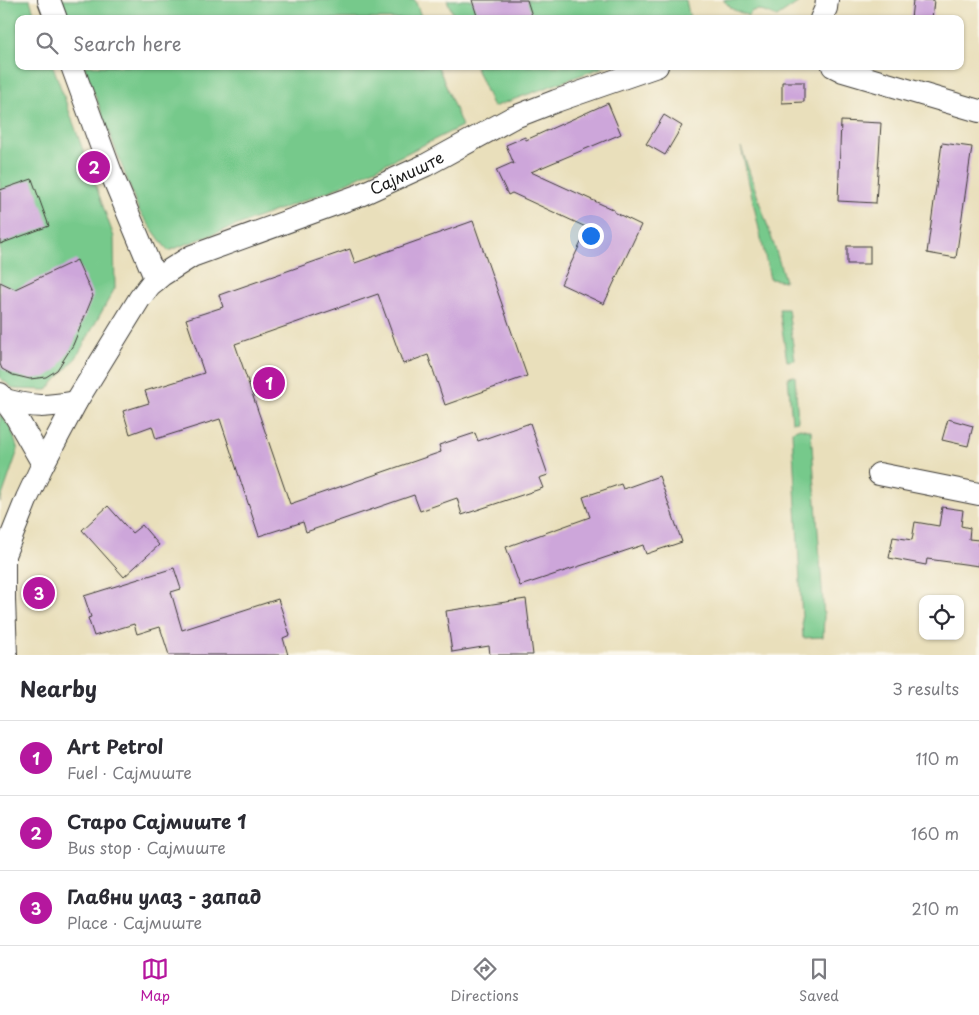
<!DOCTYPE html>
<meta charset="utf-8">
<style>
:root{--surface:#fff;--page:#f2f2f3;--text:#2b2b33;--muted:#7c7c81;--line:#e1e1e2;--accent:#b5179e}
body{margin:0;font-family:"Playpen Sans",sans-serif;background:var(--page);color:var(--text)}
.controls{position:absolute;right:15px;bottom:15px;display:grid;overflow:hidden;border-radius:10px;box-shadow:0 1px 4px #0004}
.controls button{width:45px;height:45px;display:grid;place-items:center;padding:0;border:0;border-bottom:1px solid var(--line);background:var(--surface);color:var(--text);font:25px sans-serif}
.you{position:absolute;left:590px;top:235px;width:18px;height:18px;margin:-12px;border:4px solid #fff;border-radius:50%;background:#1a73e8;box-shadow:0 0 0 8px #1a73e833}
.badge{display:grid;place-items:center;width:32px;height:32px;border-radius:50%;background:var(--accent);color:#fff;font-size:16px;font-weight:700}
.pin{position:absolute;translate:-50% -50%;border:2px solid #fff;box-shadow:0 1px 5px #0006}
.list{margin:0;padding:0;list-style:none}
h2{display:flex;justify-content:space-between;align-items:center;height:65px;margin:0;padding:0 20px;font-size:21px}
h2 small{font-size:16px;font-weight:400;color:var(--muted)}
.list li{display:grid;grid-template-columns:32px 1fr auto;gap:15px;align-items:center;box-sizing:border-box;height:75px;padding:0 20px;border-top:1px solid var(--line)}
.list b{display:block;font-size:19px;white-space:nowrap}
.list p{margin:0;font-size:16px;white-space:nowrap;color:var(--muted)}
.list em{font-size:16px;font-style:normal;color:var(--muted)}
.icon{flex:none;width:28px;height:28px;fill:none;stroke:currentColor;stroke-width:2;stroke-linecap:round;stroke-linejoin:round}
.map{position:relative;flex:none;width:979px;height:655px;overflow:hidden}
.search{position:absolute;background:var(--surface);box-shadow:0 1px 4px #0004;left:15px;right:15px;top:15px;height:55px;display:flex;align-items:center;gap:12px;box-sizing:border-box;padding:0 18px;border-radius:10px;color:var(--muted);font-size:19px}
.sheet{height:290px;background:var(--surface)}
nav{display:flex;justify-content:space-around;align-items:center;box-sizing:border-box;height:70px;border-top:1px solid var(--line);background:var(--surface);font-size:14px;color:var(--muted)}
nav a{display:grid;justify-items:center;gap:2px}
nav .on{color:var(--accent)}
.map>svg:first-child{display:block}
</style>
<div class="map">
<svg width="979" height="655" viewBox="0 0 979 655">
<rect width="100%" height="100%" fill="#fbf7ec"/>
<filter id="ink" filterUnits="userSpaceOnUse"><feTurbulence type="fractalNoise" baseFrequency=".02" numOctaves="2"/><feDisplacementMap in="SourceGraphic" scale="10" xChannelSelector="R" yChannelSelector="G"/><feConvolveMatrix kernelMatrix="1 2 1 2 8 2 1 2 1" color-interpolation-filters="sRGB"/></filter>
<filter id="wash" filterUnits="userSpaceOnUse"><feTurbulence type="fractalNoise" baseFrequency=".0096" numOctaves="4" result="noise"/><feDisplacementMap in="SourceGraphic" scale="20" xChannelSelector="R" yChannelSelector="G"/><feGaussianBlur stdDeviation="1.12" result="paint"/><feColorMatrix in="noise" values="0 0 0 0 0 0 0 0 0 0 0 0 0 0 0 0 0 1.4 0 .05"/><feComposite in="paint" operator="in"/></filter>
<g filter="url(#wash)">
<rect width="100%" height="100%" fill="#e9dfbb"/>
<g fill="#76c98b" stroke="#497254">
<path d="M0 0H30L36 19H19V66H53L114 237 115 288 76 358 47 390 14 389 0 378Z"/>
<path d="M59 0H415L422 19H66Z"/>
<path d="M447 0H686L690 19H455Z"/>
<path d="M723 0H802L777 17 759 10 752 11 748 16 732 9Z"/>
<path d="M84 66H438L462 126 332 190 168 251 139 211Z"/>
<path d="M475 66H606L493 107Z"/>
<path d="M741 147 776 251 785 281 770 279Z"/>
<path d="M779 309H788L795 360 787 361Z"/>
<path d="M795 376 798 421 792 422 788 377Z"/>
<path d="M0 414 11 428 18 450 0 502Z"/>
<path d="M800 428 811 431 824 617 823 637 803 638 792 431Z"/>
</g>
<g id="blocks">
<g fill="#cda6da">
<path d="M472 0H527L533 19H478Z"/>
<path d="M913 0H934L932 19H911Z"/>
<path d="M782 82H804V102L782 103Z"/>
<path d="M608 103 621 134 531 172 614 210V212L641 225 604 304 561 284 588 228 512 193 508 195 496 170 512 163 514 164 506 145 525 137 526 140Z"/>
<path d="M664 115 682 126 665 155 646 144Z"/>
<path d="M841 121 881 123 876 203 838 201Z"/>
<path d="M942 143 972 147 956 258 927 253Z"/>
<path d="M32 179 49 226 0 244V190Z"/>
<path d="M473 221 527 376 445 405 428 355 403 364 378 294 235 344 290 504 441 452 439 445 475 433 478 441 530 423 548 475 539 478 543 488 462 515 457 498 420 511 414 495 306 532 303 522 259 536 220 419 156 439 152 426 130 434 123 411 149 403 145 391 204 373 186 319 223 307 219 295 350 249 355 263Z"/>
<rect x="847" y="246" width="23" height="18"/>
<path d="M77 260 93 296 73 345 57 370 46 377 30 379 13 375 2 369 0 364V282L15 289Z"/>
<path d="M948 419 973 426 968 446 942 440Z"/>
<path d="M659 476 682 542 646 554 643 545 520 586 506 547 590 517 583 497 621 484 623 489Z"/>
<path d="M108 506 132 533 142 525 159 545 124 577 82 530Z"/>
<path d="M942 507 963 510 961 526 970 528 969 539 979 540V566L927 559 926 565 889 558 893 537 912 540 915 522 939 526Z"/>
<path d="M174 568 181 589 171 592 182 630 278 599 290 635 283 638 288 655H169L160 627 137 634 134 624 94 636 88 618 91 617 84 596Z"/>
<path d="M526 599 533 655H490L489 646 452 652 446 611Z"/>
</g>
</g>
</g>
<g filter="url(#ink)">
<use href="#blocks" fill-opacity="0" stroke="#3b3934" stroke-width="1"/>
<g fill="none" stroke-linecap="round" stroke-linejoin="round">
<g stroke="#3b3934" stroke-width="24">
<g id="minor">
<path d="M49 0 56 19"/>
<path d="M821 19 826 8 827 0"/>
<path d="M72 66 110 170 156 280"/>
<path d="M833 66 843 71 979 111"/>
<path d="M0 394 15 415 43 464"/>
<path d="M5 400C35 408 46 407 76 402"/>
<path d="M879 474 979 494"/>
<path d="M4 557V600L6 655"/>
<path id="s1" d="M0 565 27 498 43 464 76 402 140 298 150 285 162 275 192 256 360 195 426 165 512 118 556 101 657 66"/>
</g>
</g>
<use href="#minor" stroke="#fff" stroke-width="22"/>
</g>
</g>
<g text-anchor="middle" stroke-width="4.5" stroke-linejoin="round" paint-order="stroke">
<g font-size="16" fill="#1c1c1c" stroke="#fbf7ec">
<text dy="6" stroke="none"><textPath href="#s1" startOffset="600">Сајмиште</textPath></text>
</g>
</g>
</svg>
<div class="controls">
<button><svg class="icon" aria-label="locate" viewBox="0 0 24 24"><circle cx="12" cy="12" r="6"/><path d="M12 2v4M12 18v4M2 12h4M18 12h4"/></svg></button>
</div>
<div class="you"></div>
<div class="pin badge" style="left:269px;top:383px">1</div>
<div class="pin badge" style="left:94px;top:167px">2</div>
<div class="pin badge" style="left:39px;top:593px">3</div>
<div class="search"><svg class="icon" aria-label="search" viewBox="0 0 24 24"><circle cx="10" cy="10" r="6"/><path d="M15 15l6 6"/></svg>Search here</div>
</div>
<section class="sheet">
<h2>Nearby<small>3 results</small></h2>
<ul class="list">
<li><span class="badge">1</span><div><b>Art Petrol</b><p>Fuel · Сајмиште</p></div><em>110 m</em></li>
<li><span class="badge">2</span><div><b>Старо Сајмиште 1</b><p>Bus stop · Сајмиште</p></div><em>160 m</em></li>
<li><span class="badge">3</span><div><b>Главни улаз - запад</b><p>Place · Сајмиште</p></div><em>210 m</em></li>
</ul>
</section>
<nav>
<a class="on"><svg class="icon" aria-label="map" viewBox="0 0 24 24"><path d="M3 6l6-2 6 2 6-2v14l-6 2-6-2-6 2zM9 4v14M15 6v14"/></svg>Map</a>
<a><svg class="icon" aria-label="directions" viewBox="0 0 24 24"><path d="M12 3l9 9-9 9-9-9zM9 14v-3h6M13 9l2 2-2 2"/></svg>Directions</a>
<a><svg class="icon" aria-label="saved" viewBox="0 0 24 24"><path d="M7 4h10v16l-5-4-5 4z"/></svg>Saved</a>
</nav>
